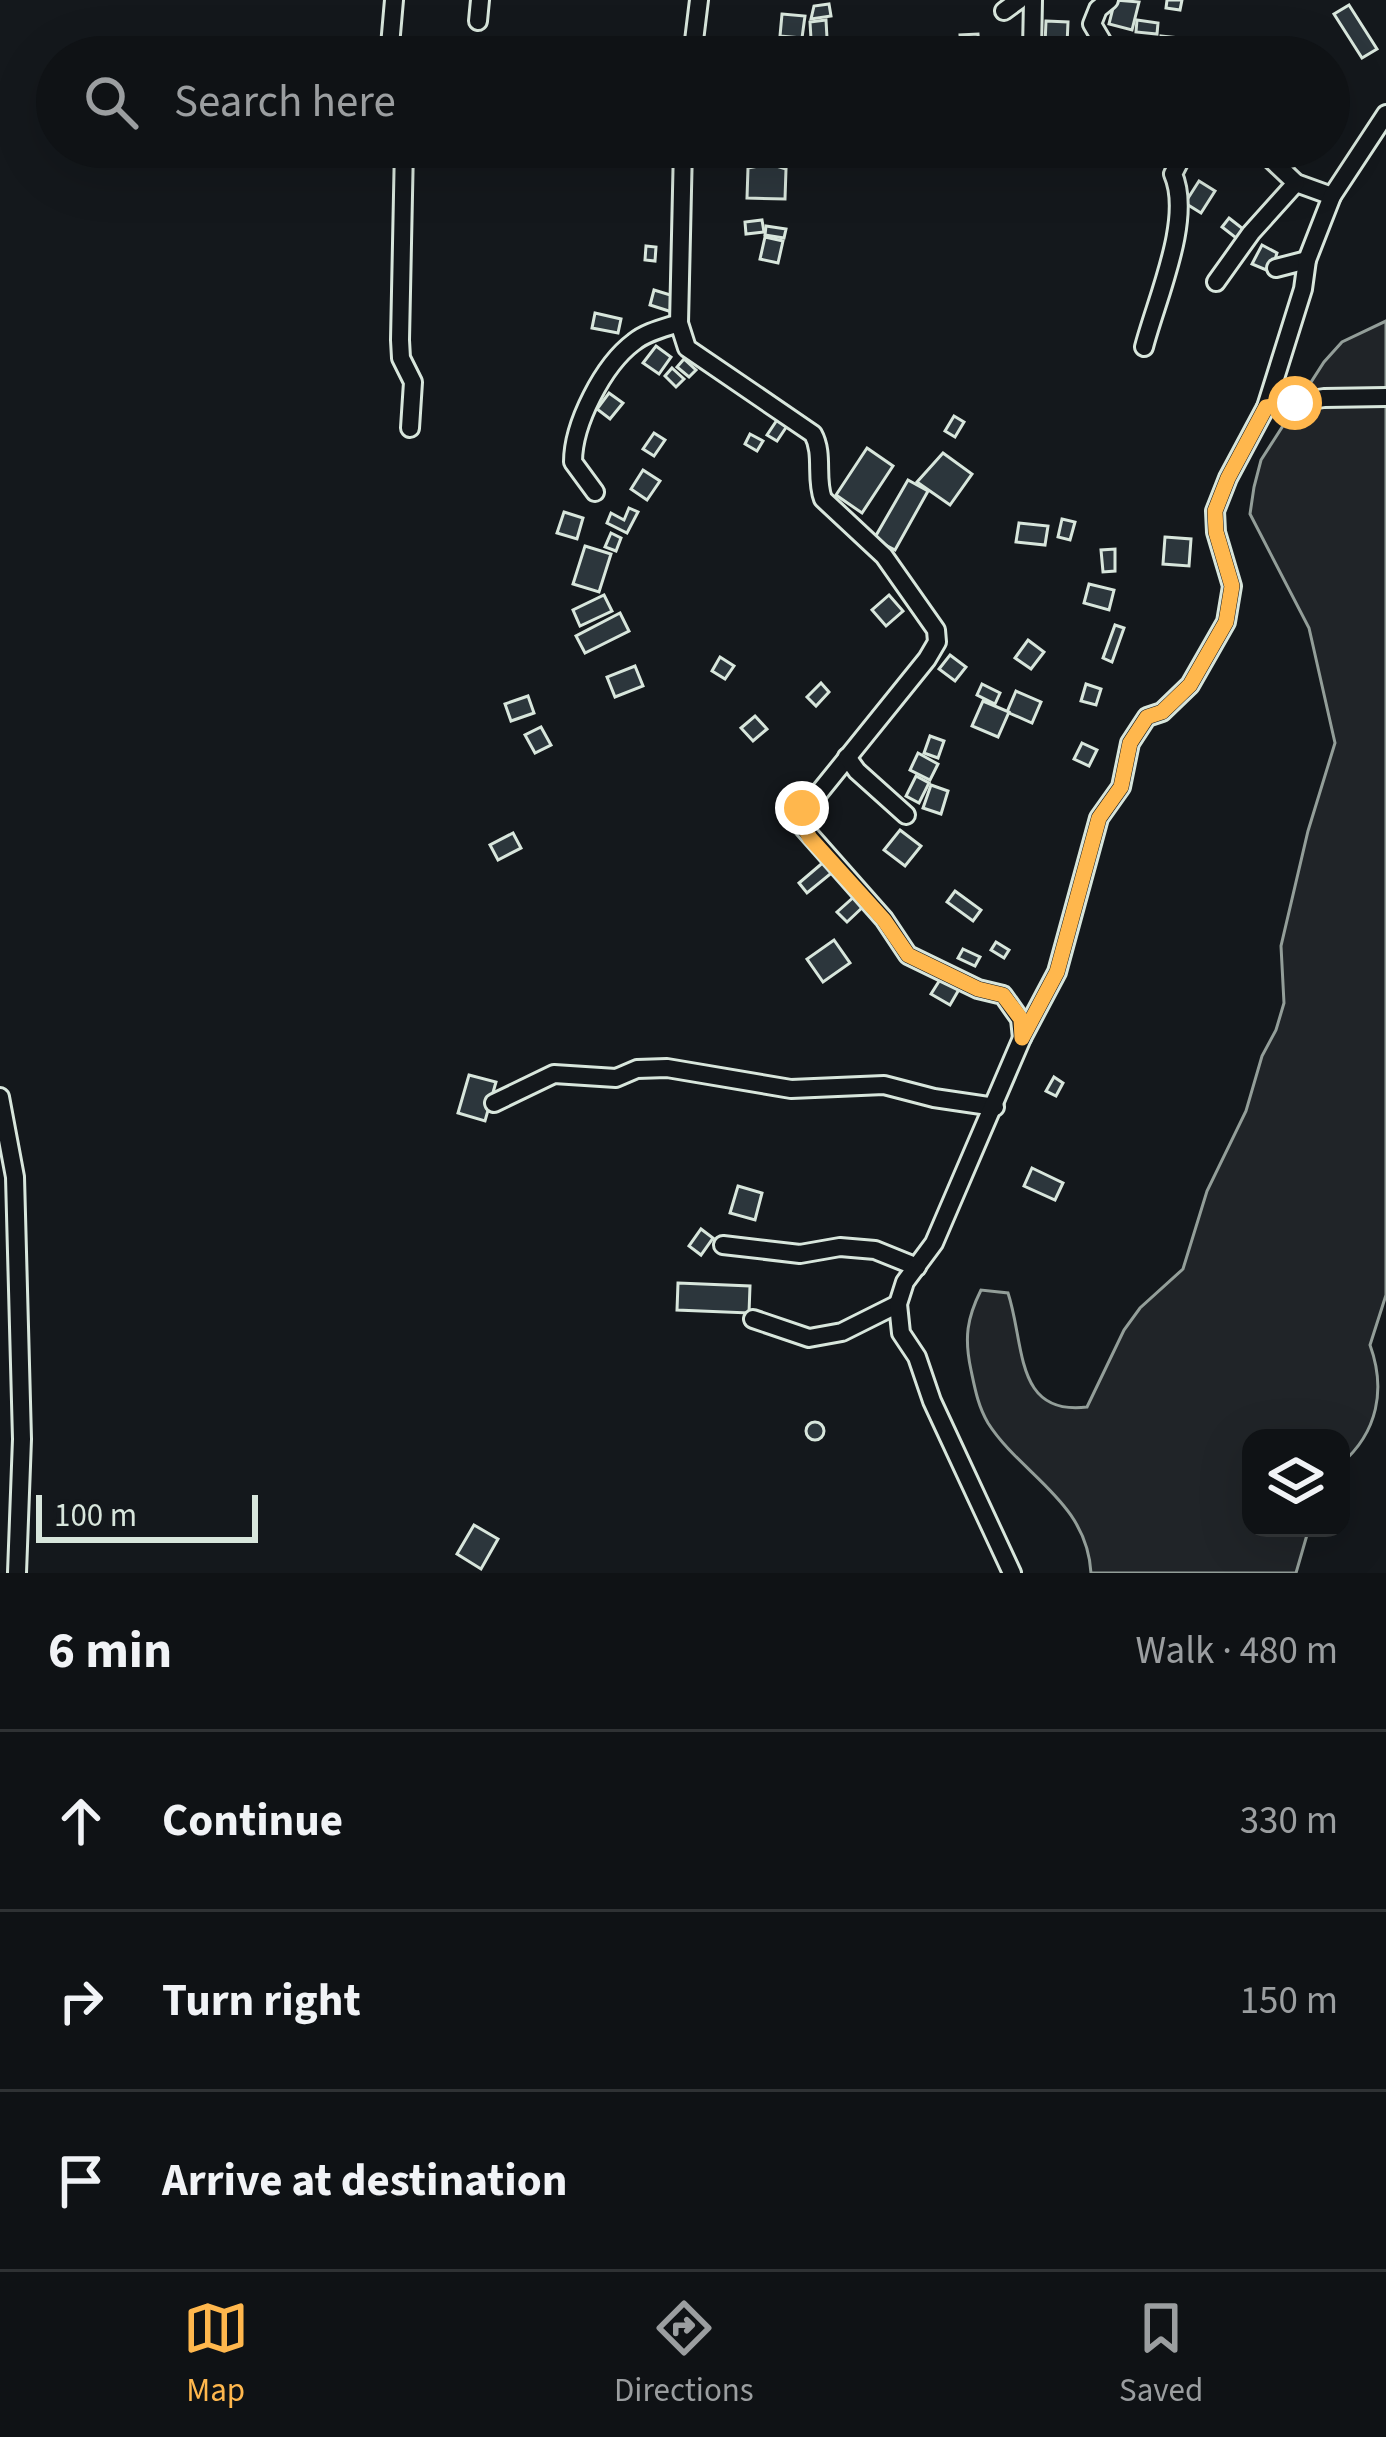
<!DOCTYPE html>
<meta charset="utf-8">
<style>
:root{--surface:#0f1215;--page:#1d2022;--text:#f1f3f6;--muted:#9b9ea0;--line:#2f3234;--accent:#ffb74d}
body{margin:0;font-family:"Source Sans 3",sans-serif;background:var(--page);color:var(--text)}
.controls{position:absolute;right:36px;bottom:36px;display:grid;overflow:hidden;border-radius:24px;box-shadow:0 12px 48px #0002}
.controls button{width:108px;height:108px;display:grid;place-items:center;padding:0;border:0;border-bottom:3px solid var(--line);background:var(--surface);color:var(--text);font:60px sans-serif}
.scale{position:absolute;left:36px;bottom:30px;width:222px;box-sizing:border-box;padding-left:12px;border:6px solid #d8e6dc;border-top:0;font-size:33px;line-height:42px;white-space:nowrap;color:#d8e6dc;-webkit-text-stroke:9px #14181c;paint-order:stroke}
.stop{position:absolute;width:36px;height:36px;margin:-27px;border:9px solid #ffb74d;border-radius:50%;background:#fff}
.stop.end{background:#ffb74d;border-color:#fff;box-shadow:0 3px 12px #0008}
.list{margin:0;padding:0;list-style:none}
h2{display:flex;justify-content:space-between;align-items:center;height:156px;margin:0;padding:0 48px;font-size:51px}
h2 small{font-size:39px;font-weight:400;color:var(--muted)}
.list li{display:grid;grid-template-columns:78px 1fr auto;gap:36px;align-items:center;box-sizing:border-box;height:180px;padding:0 48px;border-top:3px solid var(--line)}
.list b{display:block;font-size:45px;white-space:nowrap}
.list em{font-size:39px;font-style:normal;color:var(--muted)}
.icon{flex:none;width:66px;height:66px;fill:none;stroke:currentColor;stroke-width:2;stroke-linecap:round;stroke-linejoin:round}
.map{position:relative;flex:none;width:1386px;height:1573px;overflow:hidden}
.search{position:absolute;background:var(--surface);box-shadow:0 12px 48px #0002;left:36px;right:36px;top:36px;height:132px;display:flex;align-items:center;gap:30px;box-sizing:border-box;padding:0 42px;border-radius:66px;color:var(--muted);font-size:45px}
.sheet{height:696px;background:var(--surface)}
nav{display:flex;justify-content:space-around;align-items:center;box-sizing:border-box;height:168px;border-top:3px solid var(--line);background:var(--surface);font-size:33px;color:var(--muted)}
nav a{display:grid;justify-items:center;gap:6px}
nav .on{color:var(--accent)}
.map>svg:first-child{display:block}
</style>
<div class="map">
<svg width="1386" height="1573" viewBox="0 0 1386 1573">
<rect width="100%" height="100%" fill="#14181c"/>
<path fill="#202428" stroke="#939e99" stroke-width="3" d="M1386 321V1295L1370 1345C1386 1389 1378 1432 1341 1464V1438H1251V1528H1309L1296 1573H1091C1087 1501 1021 1475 988 1423 978 1406 975 1389 971 1370 964 1338 967 1318 981 1290L1008 1293C1025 1344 1014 1416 1087 1407L1124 1330 1140 1308 1183 1269 1207 1191 1246 1111 1262 1056 1276 1030 1284 1003 1281 946 1308 831 1335 743 1309 628 1250 514 1254 487 1261 460 1324 362 1342 342Z"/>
<g fill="#2c363c" stroke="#d8e6dc" stroke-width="3">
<path d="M1115 0 1139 2 1132 30 1109 24Z"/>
<path d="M1167 0H1182L1180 10 1166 8Z"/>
<path d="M829 4 831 16 811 19 814 6Z"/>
<path d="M1349 5 1377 49 1362 58 1334 14Z"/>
<path d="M782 14 805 16 802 38 780 36Z"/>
<path d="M826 20 827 38 811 39 810 22Z"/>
<path d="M1137 20 1158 23 1157 34 1136 32Z"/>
<path d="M1046 21 1068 22 1067 45 1045 44Z"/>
<path d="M978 34 979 48 961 49 960 35Z"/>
<path d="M1161 36 1181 38 1179 57H1159Z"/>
<path d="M1070 43 1093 48 1091 57H1067Z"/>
<path d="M770 164 786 169 785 199 747 198 748 168Z"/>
<path d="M1199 181 1215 191 1201 213 1185 203Z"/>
<path d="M1229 218 1247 232 1240 241 1222 227Z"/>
<path d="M762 220 764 232 746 234 745 222Z"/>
<path d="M766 226 786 229 784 238 765 235Z"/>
<path d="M765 237 783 241 778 263 760 259Z"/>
<path d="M1262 245 1277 253 1271 272 1252 264Z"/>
<path d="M646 246 656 247 655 261 645 260Z"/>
<path d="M654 290 677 297 672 312 650 305Z"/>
<path d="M595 313 621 319 618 333 592 328Z"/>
<path d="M656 346 671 357 659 374 643 363Z"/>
<path d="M684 359 696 370 689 377 677 367Z"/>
<path d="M672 368 684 379 676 387 665 376Z"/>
<path d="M609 393 623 403 610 419 597 409Z"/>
<path d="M954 416 964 422 955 437 945 431Z"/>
<path d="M777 420 787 426 777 441 767 435Z"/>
<path d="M654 433 665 440 654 456 643 449Z"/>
<path d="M750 434 763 441 757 451 745 444Z"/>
<path d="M867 448 893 466 862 513 836 495Z"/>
<path d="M943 453 972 474 950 505 917 482Z"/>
<path d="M643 470 660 481 647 500 631 489Z"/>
<path d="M908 480 928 491 895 550 874 539Z"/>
<path d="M629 508 638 512 627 533 607 523 611 513 624 520Z"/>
<path d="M564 512 583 518 577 539 557 533Z"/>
<path d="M1062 519 1075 522 1070 540 1058 537Z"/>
<path d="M1019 523 1048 526 1045 545 1016 542Z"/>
<path d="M611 533 621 538 616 551 605 547Z"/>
<path d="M1165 537 1191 539 1189 566 1163 564Z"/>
<path d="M585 546 611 554 599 592 573 584Z"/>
<path d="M1115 549V571L1103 572 1101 550Z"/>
<path d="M1089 584 1114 590 1109 610 1084 603Z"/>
<path d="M604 595 612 611 580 626 573 610Z"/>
<path d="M889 595 903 611 886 626 872 610Z"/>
<path d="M620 613 629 631 585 653 576 636Z"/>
<path d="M1115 625 1124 628 1112 662 1103 658Z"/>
<path d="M1028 640 1044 652 1031 669 1015 658Z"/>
<path d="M950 655 966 667 955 681 939 669Z"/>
<path d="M720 657 734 666 725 679 712 671Z"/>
<path d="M635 666 643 686 615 697 607 677Z"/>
<path d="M821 683 829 692 816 706 807 697Z"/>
<path d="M982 684 1000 693 995 704 977 695Z"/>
<path d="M1086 684 1101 689 1096 705 1081 701Z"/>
<path d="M1016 691 1041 702 1032 723 1007 712Z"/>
<path d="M528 696 534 713 511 721 505 704Z"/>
<path d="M983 701 1009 712 998 737 972 726Z"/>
<path d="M755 716 767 729 753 741 741 728Z"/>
<path d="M541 727 551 745 535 753 525 735Z"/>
<path d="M930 736 944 741 938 758 924 753Z"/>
<path d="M1082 743 1097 750 1089 766 1074 759Z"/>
<path d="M918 753 938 764 930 780 910 770Z"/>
<path d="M916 776 929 783 919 803 906 796Z"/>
<path d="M931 785 948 791 941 814 923 808Z"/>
<path d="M900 830 921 846 905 866 884 850Z"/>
<path d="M513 833 521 848 498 860 490 845Z"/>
<path d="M826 860 834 871 807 893 799 883Z"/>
<path d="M955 891 981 910 973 921 947 902Z"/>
<path d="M856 895 865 905 847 922 837 912Z"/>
<path d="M834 940 850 963 823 982 807 959Z"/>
<path d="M996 942 1009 950 1004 958 991 950Z"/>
<path d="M963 949 980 957 975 966 958 958Z"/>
<path d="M943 975 961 986 950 1005 931 994Z"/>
<path d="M469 1075 496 1082 485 1121 458 1113Z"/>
<path d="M1054 1077 1063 1083 1056 1096 1046 1091Z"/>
<path d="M1032 1168 1063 1183 1055 1200 1024 1186Z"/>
<path d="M738 1186 762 1193 755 1220 730 1213Z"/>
<path d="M701 1229 713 1238 701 1255 689 1246Z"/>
<path d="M678 1283 750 1286 749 1313 677 1310Z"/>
<circle cx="815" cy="1431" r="9"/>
<path d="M474 1525 498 1539 481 1569 457 1554Z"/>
</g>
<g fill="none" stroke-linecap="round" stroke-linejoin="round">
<g stroke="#d8e6dc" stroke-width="22">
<g id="minor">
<path d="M1109 0 1098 9 1092 24 1105 46 1120 57"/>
<path d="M1004 11 1019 0"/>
<path d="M478 21 480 0"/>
<path d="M1032 50 1033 0"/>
<path d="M389 57 394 0"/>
<path d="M692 57 699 0"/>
<path d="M404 147 400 340 401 358 413 382 410 428"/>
<path d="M1258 147 1296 183 1332 196"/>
<path d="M1276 268 1307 260"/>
<path d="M1216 282 1251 233 1296 183"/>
<path d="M679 323 687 348 813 434C824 454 815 478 823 499L884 556 936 630 937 642 927 659 818 794 797 814 800 824 884 919 908 955 978 989 1003 995 1020 1019 1022 1038"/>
<path d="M1144 347C1156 300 1193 219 1173 174L1187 147"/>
<path d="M1266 407 1324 398 1386 397"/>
<path d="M595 492 573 462C573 424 603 365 634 342 646 332 664 328 679 323L683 147"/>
<path d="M847 757 857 771 906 815"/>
<path d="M0 1097 15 1177 22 1439 17 1573"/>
<path d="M494 1103 554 1074 616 1078 637 1069 667 1068 791 1089 884 1085 934 1098 995 1107"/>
<path d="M723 1245 800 1254 840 1247 875 1250 917 1267"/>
<path d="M753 1319 809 1338 842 1332 898 1304"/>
<path d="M1012 1573 932 1401 917 1357 901 1333 898 1304 905 1282 934 1243 1022 1038 1057 972 1099 818 1121 787 1130 743 1147 717 1162 712 1190 685 1226 622 1232 586 1216 532 1215 511 1228 478 1266 407 1303 289 1307 260 1332 196 1386 114"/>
</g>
</g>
<use href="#minor" stroke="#14181c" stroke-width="16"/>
</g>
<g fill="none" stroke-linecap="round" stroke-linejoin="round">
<path stroke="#ffb74d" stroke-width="15" d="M802 808 797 814 810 838 884 920 908 955 978 989 1003 995 1021 1019 1022 1038 1057 972 1099 818 1121 787 1130 743 1147 717 1162 712 1190 685 1226 622 1232 586 1216 532 1215 511 1228 478 1266 407 1295 403"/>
</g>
</svg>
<div class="controls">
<button><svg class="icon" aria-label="layers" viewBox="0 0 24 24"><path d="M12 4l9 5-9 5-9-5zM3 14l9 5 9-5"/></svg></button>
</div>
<div class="scale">100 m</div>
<div class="stop" style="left:1295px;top:403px"></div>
<div class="stop end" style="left:802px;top:808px"></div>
<div class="search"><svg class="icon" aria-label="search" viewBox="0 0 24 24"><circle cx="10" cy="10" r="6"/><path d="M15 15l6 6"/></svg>Search here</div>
</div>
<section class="sheet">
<h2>6 min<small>Walk · 480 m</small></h2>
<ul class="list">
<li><svg class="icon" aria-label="ahead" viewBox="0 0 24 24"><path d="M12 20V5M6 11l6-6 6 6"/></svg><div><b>Continue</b></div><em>330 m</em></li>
<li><svg class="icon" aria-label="right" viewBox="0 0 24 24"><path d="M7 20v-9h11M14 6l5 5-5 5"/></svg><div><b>Turn right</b></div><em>150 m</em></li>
<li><svg class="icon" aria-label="arrive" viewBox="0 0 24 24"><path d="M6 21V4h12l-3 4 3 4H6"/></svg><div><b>Arrive at destination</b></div></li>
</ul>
</section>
<nav>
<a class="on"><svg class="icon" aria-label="map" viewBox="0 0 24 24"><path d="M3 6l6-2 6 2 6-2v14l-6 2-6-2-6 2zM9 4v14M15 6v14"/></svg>Map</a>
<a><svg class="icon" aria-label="directions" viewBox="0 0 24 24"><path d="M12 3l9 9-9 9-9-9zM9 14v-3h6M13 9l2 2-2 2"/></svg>Directions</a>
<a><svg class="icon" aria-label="saved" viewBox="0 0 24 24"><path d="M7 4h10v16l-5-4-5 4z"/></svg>Saved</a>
</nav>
